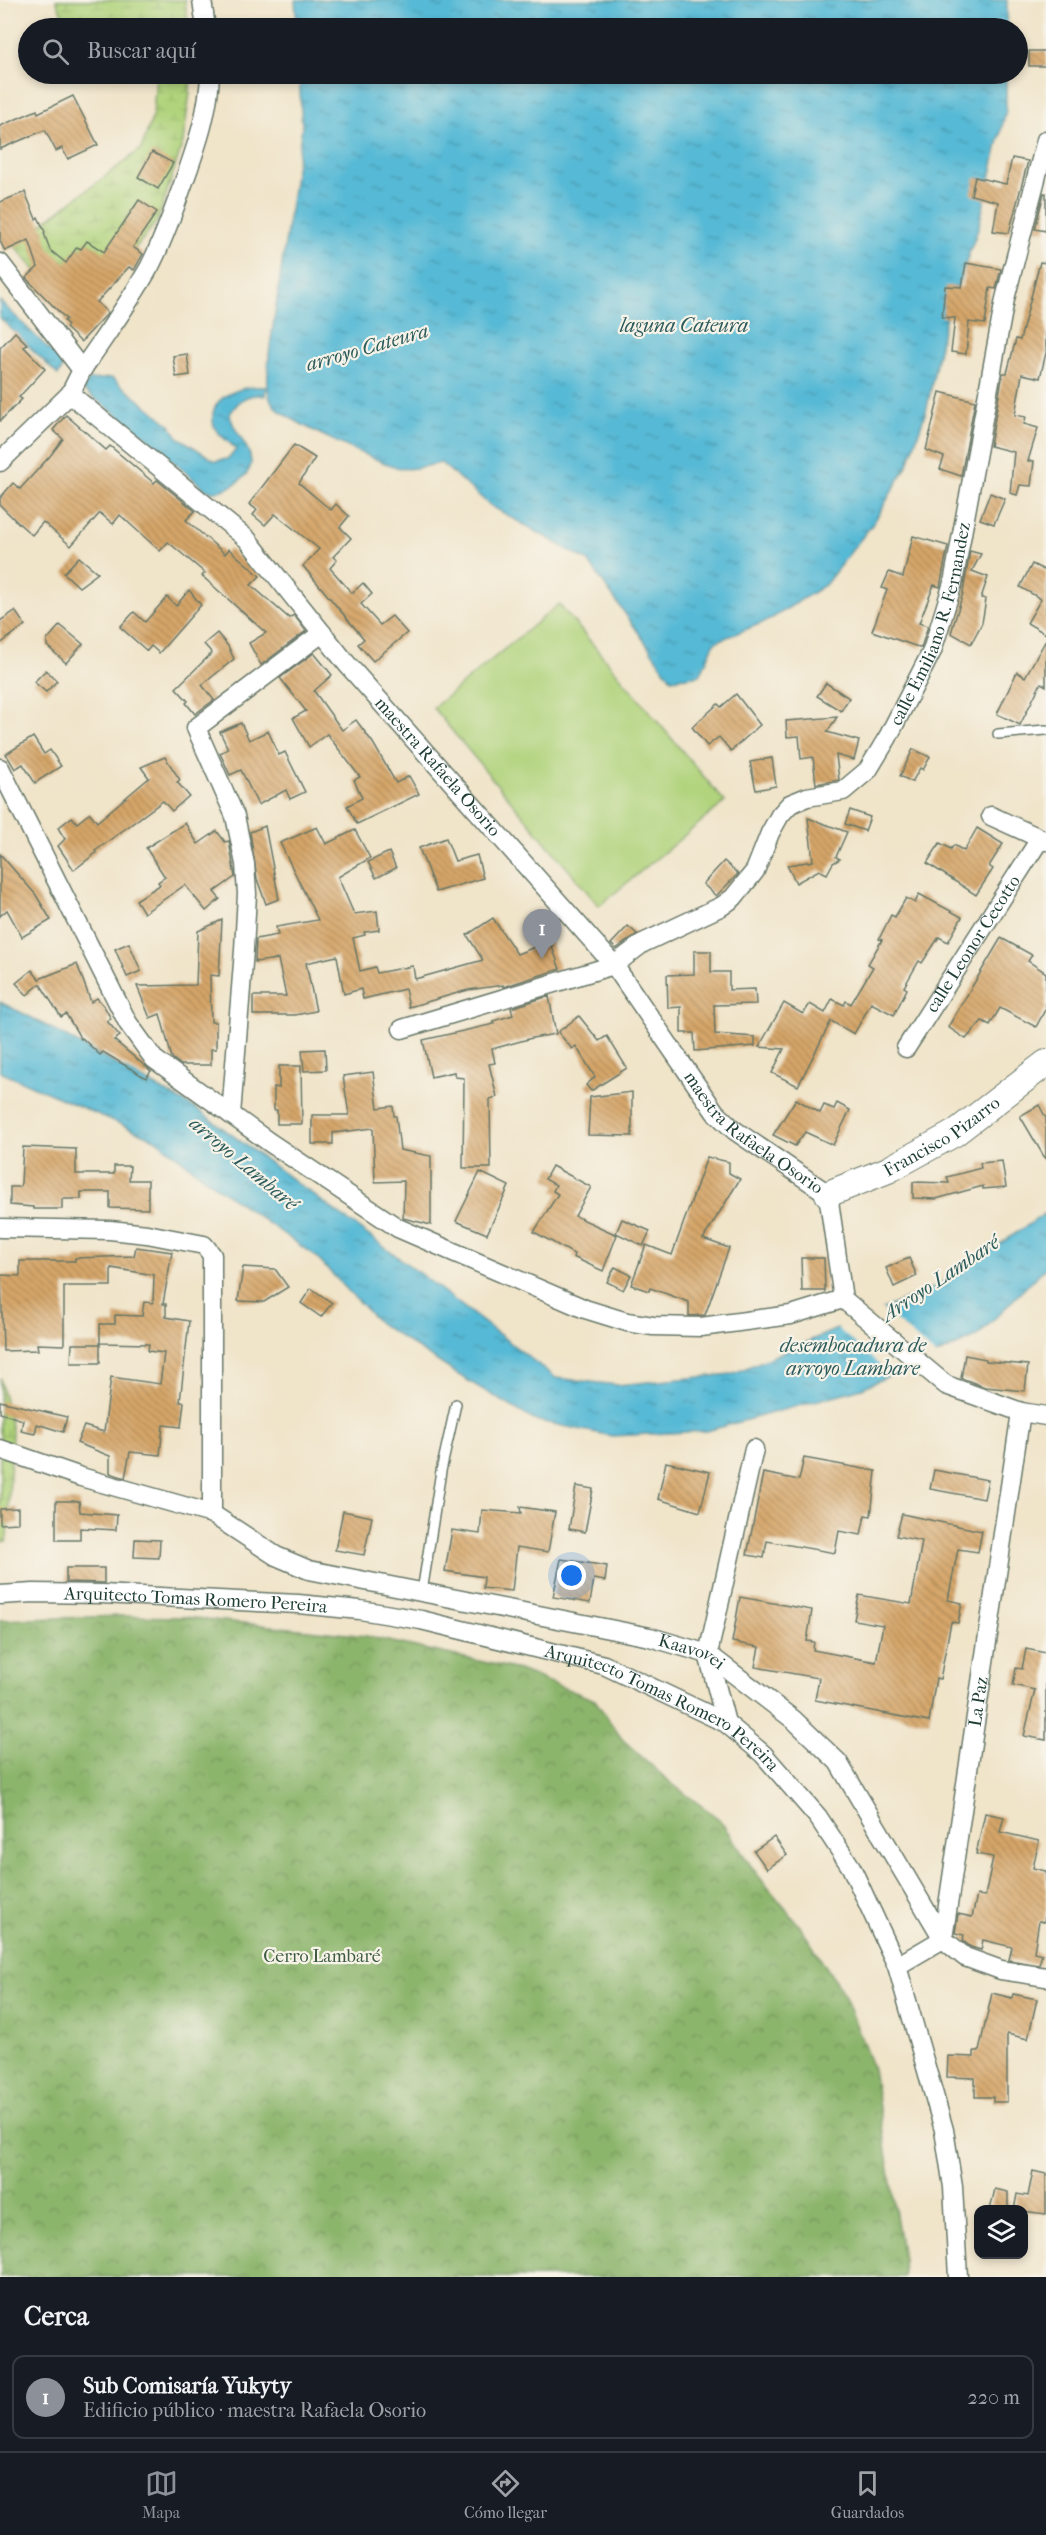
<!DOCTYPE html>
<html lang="es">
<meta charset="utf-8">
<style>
:root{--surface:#171b24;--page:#20242c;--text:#f1f3f6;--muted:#9ea1a6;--line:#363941;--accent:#8c9099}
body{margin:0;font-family:"IM FELL French Canon",serif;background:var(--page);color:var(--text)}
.controls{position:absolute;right:18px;bottom:18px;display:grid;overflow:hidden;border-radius:12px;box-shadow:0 3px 9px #0003}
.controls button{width:54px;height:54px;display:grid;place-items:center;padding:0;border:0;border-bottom:2px solid var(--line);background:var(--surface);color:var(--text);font:30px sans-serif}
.you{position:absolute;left:572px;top:1576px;width:21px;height:21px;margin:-15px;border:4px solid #fff;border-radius:50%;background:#1a73e8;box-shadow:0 0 0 9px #1a73e833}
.badge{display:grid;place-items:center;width:39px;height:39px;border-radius:50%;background:var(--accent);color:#fff;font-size:20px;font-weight:700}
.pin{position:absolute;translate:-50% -50px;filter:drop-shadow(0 2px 3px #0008)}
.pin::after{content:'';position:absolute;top:32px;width:21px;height:18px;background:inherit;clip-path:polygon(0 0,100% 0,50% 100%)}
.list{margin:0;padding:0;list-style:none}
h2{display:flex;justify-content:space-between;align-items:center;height:78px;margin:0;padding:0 24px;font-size:26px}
h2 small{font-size:20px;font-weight:400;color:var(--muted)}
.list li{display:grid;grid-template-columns:39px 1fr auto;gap:18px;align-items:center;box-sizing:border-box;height:84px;margin:0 12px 12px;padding:0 12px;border:2px solid var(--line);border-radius:12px}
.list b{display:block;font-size:22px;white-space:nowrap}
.list p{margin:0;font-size:20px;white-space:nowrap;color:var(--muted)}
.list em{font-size:20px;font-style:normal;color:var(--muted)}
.icon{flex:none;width:33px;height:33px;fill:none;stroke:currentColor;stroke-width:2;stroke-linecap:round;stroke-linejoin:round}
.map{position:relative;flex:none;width:1046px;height:2277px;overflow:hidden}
.search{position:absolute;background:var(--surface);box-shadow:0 3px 9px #0003;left:18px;right:18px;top:18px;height:66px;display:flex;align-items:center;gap:15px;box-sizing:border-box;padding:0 21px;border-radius:33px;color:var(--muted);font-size:22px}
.sheet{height:174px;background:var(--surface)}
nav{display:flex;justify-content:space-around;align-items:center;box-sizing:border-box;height:84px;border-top:2px solid var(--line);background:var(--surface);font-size:16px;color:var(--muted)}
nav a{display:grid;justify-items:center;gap:3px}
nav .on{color:var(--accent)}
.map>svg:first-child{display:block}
</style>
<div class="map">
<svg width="1046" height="2277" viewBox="0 0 1046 2277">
<defs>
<pattern id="forest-crowns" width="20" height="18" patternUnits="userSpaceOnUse" patternTransform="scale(1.5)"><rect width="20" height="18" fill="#8cb56c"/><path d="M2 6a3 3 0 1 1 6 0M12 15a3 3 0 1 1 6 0" fill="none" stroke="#72945a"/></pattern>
<pattern id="wetland-marsh" width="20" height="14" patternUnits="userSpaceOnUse" patternTransform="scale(1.5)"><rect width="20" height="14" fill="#b0d37c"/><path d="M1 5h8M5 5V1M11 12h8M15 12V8" fill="none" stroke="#97b66c"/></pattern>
<pattern id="water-ripples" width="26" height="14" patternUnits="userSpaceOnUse" patternTransform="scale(1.5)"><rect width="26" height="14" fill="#56b9d5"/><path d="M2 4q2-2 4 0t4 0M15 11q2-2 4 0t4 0" fill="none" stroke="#4798ae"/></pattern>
<pattern id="building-back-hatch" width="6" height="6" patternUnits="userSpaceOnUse" patternTransform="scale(1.5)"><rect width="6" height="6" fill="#d6a669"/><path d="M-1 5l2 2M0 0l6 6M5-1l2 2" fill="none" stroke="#ad8857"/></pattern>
</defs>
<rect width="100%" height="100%" fill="#f7f3e8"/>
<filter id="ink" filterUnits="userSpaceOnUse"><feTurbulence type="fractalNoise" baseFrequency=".0167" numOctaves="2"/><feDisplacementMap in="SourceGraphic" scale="12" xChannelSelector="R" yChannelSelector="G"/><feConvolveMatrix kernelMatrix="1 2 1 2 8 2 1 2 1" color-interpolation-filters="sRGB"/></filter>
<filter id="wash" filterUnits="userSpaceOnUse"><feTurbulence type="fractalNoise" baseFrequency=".008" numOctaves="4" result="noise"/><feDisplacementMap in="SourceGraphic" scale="24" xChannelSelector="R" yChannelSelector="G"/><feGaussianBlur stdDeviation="1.35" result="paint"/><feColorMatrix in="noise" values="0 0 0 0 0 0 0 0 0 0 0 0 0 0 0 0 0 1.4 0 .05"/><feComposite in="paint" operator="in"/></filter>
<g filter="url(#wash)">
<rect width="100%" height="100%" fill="#f0e4c9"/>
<path fill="url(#forest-crowns)" stroke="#567950" stroke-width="1.5" d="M121 1616 185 1617 366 1636 519 1670 595 1700 622 1739 671 1783 719 1819 756 1873 799 1925 845 1996 873 2069 903 2259 904 2277H0V1620Z"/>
<g fill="url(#wetland-marsh)" stroke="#688858" stroke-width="1.5">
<path d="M56 0H185L188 28H129L121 22 65 21Z"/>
<path d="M156 74H190V92L183 142 158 220 104 287 65 305 14 245 141 149 153 116Z"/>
<path d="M0 1378 12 1431 7 1541 0 1542Z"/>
</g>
<path fill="#b0d37c" stroke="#688858" stroke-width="1.5" d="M559 604 725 802 599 906 433 708Z"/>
<g fill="url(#water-ripples)" stroke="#3a7b84" stroke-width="1.5">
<path d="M295 0H1007V28H297Z"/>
<path d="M299 74H1006V110L978 229 945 320 927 408 908 464 874 522 825 585 769 620 715 642 700 675 671 679 588 561 491 506 441 463C429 465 412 471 400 468 381 464 282 419 273 404 264 391 269 369 269 354L302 127Z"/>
<path d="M0 301 61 361 62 369 58 375 0 318Z"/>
<path d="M112 378 169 424 178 437 215 461 227 459 236 450C230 440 218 437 214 426 206 395 243 385 266 387L265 396C249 392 238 400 230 414 232 438 274 461 233 485 224 490 217 493 206 490L139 431 82 389 89 380Z"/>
<path d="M0 1002 32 1018 198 1110 410 1266 556 1378 617 1385 732 1374 935 1287 1046 1213V1267L976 1337 862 1388 707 1431 612 1436 534 1420 457 1374 379 1323 315 1256 218 1188 155 1139 0 1072Z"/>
</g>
<path fill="#f0e4c9" d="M880 1307 938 1357 893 1377 835 1326Z"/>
<g id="blocks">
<g fill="url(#building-back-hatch)">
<rect x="1029" y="51" width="17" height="15"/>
<path d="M73 96 98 145 68 159 62 148 56 151 45 130 0 149V126L37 110 38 113Z"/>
<path d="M152 152 173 163 158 189 138 177Z"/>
<path d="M1012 158 1028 161 1009 233 993 231 998 202 971 195 975 177 1006 184Z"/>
<path d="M25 192 36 219 38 217 45 232 44 233 50 250 66 263 77 247 81 249 87 241 104 252 139 200 157 212 133 247 143 254 134 270 129 267 97 302 108 313 81 342 66 328 68 325 64 321 66 319 26 278 38 267 29 240 5 251 0 241V202Z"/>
<path d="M1044 193H1046V231L1035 229Z"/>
<path d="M1040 262 1046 263V353L1040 378 1022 374 1015 415 1026 417 1024 424 1038 428 1028 461H1034L1031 486 1020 485 1017 495 1010 493 1014 452 990 446 1003 373H1007L1016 339 1020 340Z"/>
<path d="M966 263 1001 269 996 289 990 288 985 324 969 322 966 354 951 352 955 318 942 317 945 286 962 287Z"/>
<path d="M15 332 27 344 24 347 45 369 19 397 22 399 0 421V348Z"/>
<path d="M187 354 190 375 176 377 173 356Z"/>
<path d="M940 392 975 401 961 476 940 469 944 457 926 450Z"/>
<path d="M66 415 106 450 110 446 154 483 157 480 195 511 186 520 225 554 229 549 260 576 251 585 289 618 294 615 306 631 261 665 249 643 266 633 202 576 205 573 168 542 160 551 120 515 113 524 100 513 71 546 43 522 32 535 15 520 0 505V498L13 483 20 489 50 456 63 439 53 430Z"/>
<path d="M294 445 315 458 299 483 331 510 336 504 349 516 340 527 351 538 333 557 337 560 330 568 352 593 363 583 372 594 361 604 380 625 392 616 407 633 373 661 358 644 364 639 303 566 319 549 275 514 265 525 253 515 257 510 249 504Z"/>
<path d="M990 493 1005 499 994 524 980 519Z"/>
<path d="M913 536 948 546 940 587 934 585 919 623 928 626 921 648 872 631 887 590 882 588 889 572 903 577Z"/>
<path d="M970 551 981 554 972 571 988 577 981 598 986 599 982 623 971 644 951 633 963 593Z"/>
<path d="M79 557 98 573 79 587 64 573Z"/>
<path d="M1032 564 1046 571V634L1027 623 1041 599 1020 587Z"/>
<path d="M189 590 201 605 159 653 151 646 147 651 120 627 134 612 145 622 167 597 176 606Z"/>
<path d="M15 611 25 625 0 644V621Z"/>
<path d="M60 625 83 644 66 663 47 646V640Z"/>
<path d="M217 633 228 646 234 659 202 685 214 700 195 714 186 703 188 701 176 688 212 653 204 644Z"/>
<path d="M1046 640V686L1041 683 1020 725 997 714 1017 672 1025 677Z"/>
<path d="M314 653 332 675 314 691 342 730 356 720 373 743 396 783 409 776 419 794 357 824 347 806 362 798 354 780 360 777 327 734 309 747 293 718 306 711 280 678Z"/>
<path d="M46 670 57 681 46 692 34 682Z"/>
<path d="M826 683 849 698 841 711 817 696Z"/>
<path d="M736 694 760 725 731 751 719 737 707 746 692 727 718 704 721 707Z"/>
<path d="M837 717 827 732 859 741 854 760 836 755 839 780 816 784 813 757 801 759 799 736 787 737 786 721Z"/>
<path d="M241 723 249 740 268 731 279 755 285 752 305 792 290 799 286 790 258 805 241 770 230 775 220 753 228 749 220 732Z"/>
<path d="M33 737 44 754 50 750 61 766 35 783 23 764 15 769 6 754Z"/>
<path d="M913 749 930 757 923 770 920 768 912 782 900 776Z"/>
<path d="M165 757 180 780 177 782 189 796 172 811 163 801 95 851 96 853 74 870 58 846 65 839 58 828 72 817 77 823 90 813 97 822 149 778 141 767Z"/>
<path d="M772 758 776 786 756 790 750 762Z"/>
<path d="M850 810 870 817 865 831 845 824Z"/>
<path d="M808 818 847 832 836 857 840 859 833 863 827 874 819 870 796 883 787 865 813 861Z"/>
<path d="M185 823 198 844 217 831 225 842 229 841 235 877 214 892 220 899 206 911 185 885 144 913 136 900 160 885 158 882 165 877 146 848Z"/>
<path d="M265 826 279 899 266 904 257 879 250 832Z"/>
<path d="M317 827 326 844 355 830 370 858 338 877 354 914 377 911 379 930 364 932 365 935 353 938 360 971 375 967 377 973 413 966 415 979 483 960 467 935 493 918 517 954 550 941 560 969 503 987V985L468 990 409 1007 405 989 363 999 361 989 344 994 337 956 306 963 316 1011 295 1015H253V996H286L278 959 255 962 256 939 278 935 276 927 318 920 280 843Z"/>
<path d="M977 828 1003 844 989 866 993 869 976 895 927 863 940 843 951 849 954 845 964 851Z"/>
<path d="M446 838 455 861 477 855 483 878 436 892 419 848Z"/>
<path d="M389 852 396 868 376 878 368 862Z"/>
<path d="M0 854 36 895 51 920 22 937 7 910 0 916Z"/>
<path d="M724 861 738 874 716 896 703 884Z"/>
<path d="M919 894 962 917 948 942 939 937 922 963 919 961 904 987 907 989 894 1015 871 1003 854 1034 831 1021 798 1086 772 1073 784 1049 759 1047 784 1003 803 1014 810 1004 825 1013 832 999 844 1005 846 1001 851 1004 873 967 868 964 882 940 879 939 891 915 895 917 906 898 915 903Z"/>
<path d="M222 920 219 976 210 975 211 1022H216V1049H211V1065H181L172 1058 160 1014 150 1018 137 986 196 985 198 931Z"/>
<path d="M628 926 637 934 616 949 611 944Z"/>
<path d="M1001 938 1032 955 1028 961 1046 973V1008L1036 1027 1000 1008 990 1025 982 1021 966 1039 948 1027Z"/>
<path d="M129 943 141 971 127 977 115 949Z"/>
<path d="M694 951H711V972H729V990L755 989 756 1004 714 1005 715 1034 755 1037V1046L695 1051 694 1033H681V1007L668 1008 667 975 694 974Z"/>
<path d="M77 964 91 1002 97 998 104 1006 111 1019 107 1021 120 1036 114 1040 151 1071 146 1078 103 1052 100 1055 82 1038 81 1039 66 1014 61 1017 40 984 27 995 16 983 32 970 39 979Z"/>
<path d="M549 996 556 1034 532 1038 492 1049 495 1063 489 1064 497 1097 490 1099 491 1168H463L464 1078 455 1077 454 1072 431 1077 423 1040 494 1024 493 1021 513 1015 511 1008Z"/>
<path d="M579 1016 599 1041 607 1036 627 1068 591 1091 586 1085 595 1077 576 1046 572 1049 558 1032Z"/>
<path d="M325 1049 326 1070 304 1071 302 1050Z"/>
<path d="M279 1066H301L302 1124H277V1110H274V1087L279 1088Z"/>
<path d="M373 1072 378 1108 393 1106 394 1116H396L400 1150 431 1156V1225L403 1218 404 1181 375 1182 373 1128 333 1133V1144H312V1115H349L343 1076Z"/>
<path d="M632 1092V1136L588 1135 590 1097Z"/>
<path d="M796 1099 820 1113 824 1105 834 1109 837 1103 850 1110 833 1145 805 1132 795 1146 773 1135Z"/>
<path d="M1039 1105 1046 1118V1160L1020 1116Z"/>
<path d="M23 1147 76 1149V1174H114V1166H130L129 1180H148V1209L110 1208V1192H81V1199H62V1209H33V1207L10 1205V1187H20L21 1183Z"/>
<path d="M707 1157 729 1162V1173L740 1179 703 1239 729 1248 705 1315 689 1316V1302L650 1288 649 1291 631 1285 646 1245 672 1255Z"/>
<path d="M1002 1161 1006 1187 983 1189V1186L936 1199 913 1198V1182L949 1183 947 1177 981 1168 980 1163Z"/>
<path d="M552 1166 591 1187 575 1216 617 1235 603 1271 573 1257 574 1254 534 1232 558 1194 553 1191 556 1185 545 1179Z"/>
<path d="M480 1172 509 1186 487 1234 456 1221Z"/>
<path d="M622 1219 650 1231 643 1246 616 1233Z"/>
<path d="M136 1247 172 1252 163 1304H166V1317L189 1321 180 1402H184L181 1427 163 1425 160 1455 130 1452 125 1478 110 1473V1456L77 1443 84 1426 104 1432 111 1377 160 1384 164 1353 148 1351 149 1344 100 1343V1324H115V1315L142 1316 144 1302 153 1303 154 1275 111 1268V1286H64V1345L37 1344 38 1350 3 1351 1 1275 20 1276V1261H75V1258L134 1256Z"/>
<path d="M801 1258H824L825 1291H802Z"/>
<path d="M909 1258 917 1276 894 1287 886 1268Z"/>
<path d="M243 1267 275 1269 288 1287 264 1302 238 1301Z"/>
<path d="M615 1267 631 1275 623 1290 607 1282Z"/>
<path d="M311 1288 332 1303 321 1317 301 1303Z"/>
<path d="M72 1344H100V1363H71Z"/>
<path d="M965 1355 986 1359V1361L1028 1365 1025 1391 985 1387 961 1378Z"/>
<path d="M0 1401 67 1417 63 1432 37 1424 35 1434 21 1431 23 1420 0 1413Z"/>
<path d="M804 1458 876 1471 871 1516 865 1515 861 1535 839 1531 835 1553 767 1541 764 1558 747 1555 763 1473 799 1480Z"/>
<path d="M666 1462 710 1472 700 1512 658 1499Z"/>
<path d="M934 1470 988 1480 984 1499 930 1489Z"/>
<path d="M576 1486 593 1489 585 1532 569 1529Z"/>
<path d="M56 1501H79L80 1512 117 1515 116 1530 80 1528V1540H56Z"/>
<path d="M520 1507 555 1512 548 1552 517 1547 512 1591 483 1588 484 1577 445 1571 452 1530 480 1534 482 1510 521 1513Z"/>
<path d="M18 1508V1523L0 1524V1509Z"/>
<path d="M343 1511 372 1517 364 1555 335 1550Z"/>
<path d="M902 1514 982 1531 978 1552 958 1549 948 1600 962 1603 958 1623 951 1622 940 1679 936 1678 929 1722 815 1700 819 1678 755 1667 759 1647 732 1642 740 1597 812 1610 807 1641 814 1642 813 1650 876 1662 883 1625 854 1620 859 1595 911 1604 922 1541 896 1536Z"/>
<path d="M135 1539 160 1540 159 1558 134 1557Z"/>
<path d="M561 1559 607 1566 605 1581 594 1579 590 1603 553 1597Z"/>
<path d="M66 1568H104V1583L66 1582Z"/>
<path d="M1026 1649 1046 1653V1740L1024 1736 1035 1690 1013 1685 1016 1668 1022 1669Z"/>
<path d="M985 1813 1004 1817 1000 1832 1039 1841 1033 1868 1046 1871V1911L1044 1922 1039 1921 1034 1952 1042 1954 1039 1965 1009 1960 1012 1947 983 1940 981 1950 971 1947 963 1941 964 1935 955 1933 958 1914 972 1917 977 1895 985 1896 993 1857 976 1854Z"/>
<path d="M774 1837 787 1855 767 1869 754 1851Z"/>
<path d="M992 1993 1012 1998 1013 1994 1037 1999 1028 2039 1007 2034V2102H993V2097H975V2078L947 2077 948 2056 974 2057V2051H979Z"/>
<path d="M1033 2171 1046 2174V2214L1014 2210 1017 2194 1028 2196Z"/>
<path d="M995 2189 1008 2192V2210H990Z"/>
</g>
</g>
</g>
<g filter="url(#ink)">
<use href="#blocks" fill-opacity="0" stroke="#687768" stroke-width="1.5"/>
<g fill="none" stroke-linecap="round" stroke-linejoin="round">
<g stroke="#687768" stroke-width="12">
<g id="lane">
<path d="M998 734 1046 730"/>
<path d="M422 1592 441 1471 456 1404"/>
</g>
</g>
<g stroke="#687768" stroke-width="21">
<g id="street">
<path d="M202 0 206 28"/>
<path d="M0 263 82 370 70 394 0 462"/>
<path d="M82 370C105 336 130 302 150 266 165 237 175 206 186 176 198 142 209 109 210 74"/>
<path id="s1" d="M70 394 247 539 347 664 614 965 715 1112 734 1130 828 1194 843 1299"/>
<path d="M0 768 128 1023 154 1059 269 1142 398 1228 585 1309 627 1322 653 1326 701 1327 791 1315 843 1299 946 1385 1021 1412 1046 1416"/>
<path d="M991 816 1046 841"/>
<path id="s2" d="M402 1029 614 965 643 943 722 906 733 898 755 871 770 833 780 815 790 804 807 797 843 791 868 770 888 737 932 651 953 583 1005 299 1046 140"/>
<path id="s3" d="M906 1048 1040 839"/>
<path d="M231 1115 244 950 247 894 245 864 235 816 196 728 322 633"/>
<path d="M0 1228 110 1230 147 1234 204 1245 212 1255V1514"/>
<path id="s4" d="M0 1449 81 1477 212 1514 276 1556 309 1570 650 1637 708 1654 794 1720 838 1762 943 1939 965 1957 1001 1970 1046 1977"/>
<path id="s5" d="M0 1595 34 1593 102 1594 298 1604 360 1610 421 1620 604 1665 726 1723 763 1754 818 1817 851 1867 897 1966 944 2130 953 2187 958 2277"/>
<path d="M726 1723 708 1654 754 1449"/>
<path id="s6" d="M943 1939 1021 1412"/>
<path d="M897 1966 943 1939"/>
</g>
</g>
<g stroke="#687768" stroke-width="28">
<g id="secondary">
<path id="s7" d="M828 1194 888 1170 955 1133 1046 1063"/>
</g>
</g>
<use href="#lane" stroke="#fff" stroke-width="9"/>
<use href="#street" stroke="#fff" stroke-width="18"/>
<use href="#secondary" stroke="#fff" stroke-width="26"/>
</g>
</g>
<g text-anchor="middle" stroke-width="4.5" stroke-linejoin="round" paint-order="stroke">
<g font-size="18" fill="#1f3d34" stroke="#f7f3e8">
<text dy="6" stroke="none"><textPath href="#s2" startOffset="718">calle Emiliano R. Fernandez</textPath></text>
<text dy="6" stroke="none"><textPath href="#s1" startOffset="526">maestra Rafaela Osorio</textPath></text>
<text dy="6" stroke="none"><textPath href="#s3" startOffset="124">calle Leonor Cecotto</textPath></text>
<text dy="6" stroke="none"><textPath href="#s1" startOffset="1012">maestra Rafaela Osorio</textPath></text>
<text dy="6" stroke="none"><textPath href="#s7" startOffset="128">Francisco Pizarro</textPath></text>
<text dy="6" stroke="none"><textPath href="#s5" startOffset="196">Arquitecto Tomas Romero Pereira</textPath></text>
<text dy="6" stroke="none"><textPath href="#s4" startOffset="726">Kaavovei</textPath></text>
<text dy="6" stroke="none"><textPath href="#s6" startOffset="240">La Paz</textPath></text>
<text dy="6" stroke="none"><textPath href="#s5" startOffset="682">Arquitecto Tomas Romero Pereira</textPath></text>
</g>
<g font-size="18" fill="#3c5b42" stroke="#f7f3e8">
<text x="322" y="1962">Cerro Lambaré</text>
</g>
<g font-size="20" font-style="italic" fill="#2d5c5c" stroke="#f7f3e8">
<text x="684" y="332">laguna Cateura</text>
<text transform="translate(367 347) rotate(-16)" y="7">arroyo Cateura</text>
<text transform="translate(244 1163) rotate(40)" y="7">arroyo Lambaré</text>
<text transform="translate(940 1278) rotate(-34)" y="7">Arroyo Lambaré</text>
<text x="853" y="1352">desembocadura de<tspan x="853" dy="23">arroyo Lambare</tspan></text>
</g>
</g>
</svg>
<div class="controls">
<button><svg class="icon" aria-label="layers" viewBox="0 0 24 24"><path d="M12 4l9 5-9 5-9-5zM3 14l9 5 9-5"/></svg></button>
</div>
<div class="you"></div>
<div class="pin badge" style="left:542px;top:959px">1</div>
<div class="search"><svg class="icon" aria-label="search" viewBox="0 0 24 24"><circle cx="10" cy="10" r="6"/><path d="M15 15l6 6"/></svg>Buscar aquí</div>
</div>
<section class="sheet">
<h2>Cerca<small></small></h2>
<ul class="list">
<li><span class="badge">1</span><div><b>Sub Comisaría Yukyty</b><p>Edificio público · maestra Rafaela Osorio</p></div><em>220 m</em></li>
</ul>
</section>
<nav>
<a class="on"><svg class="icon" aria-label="map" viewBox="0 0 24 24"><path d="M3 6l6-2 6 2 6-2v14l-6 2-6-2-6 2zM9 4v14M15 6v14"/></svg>Mapa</a>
<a><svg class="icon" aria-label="directions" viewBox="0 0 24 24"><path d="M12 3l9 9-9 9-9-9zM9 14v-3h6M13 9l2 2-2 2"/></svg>Cómo llegar</a>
<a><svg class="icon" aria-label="saved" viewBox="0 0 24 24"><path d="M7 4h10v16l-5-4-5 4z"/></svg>Guardados</a>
</nav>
